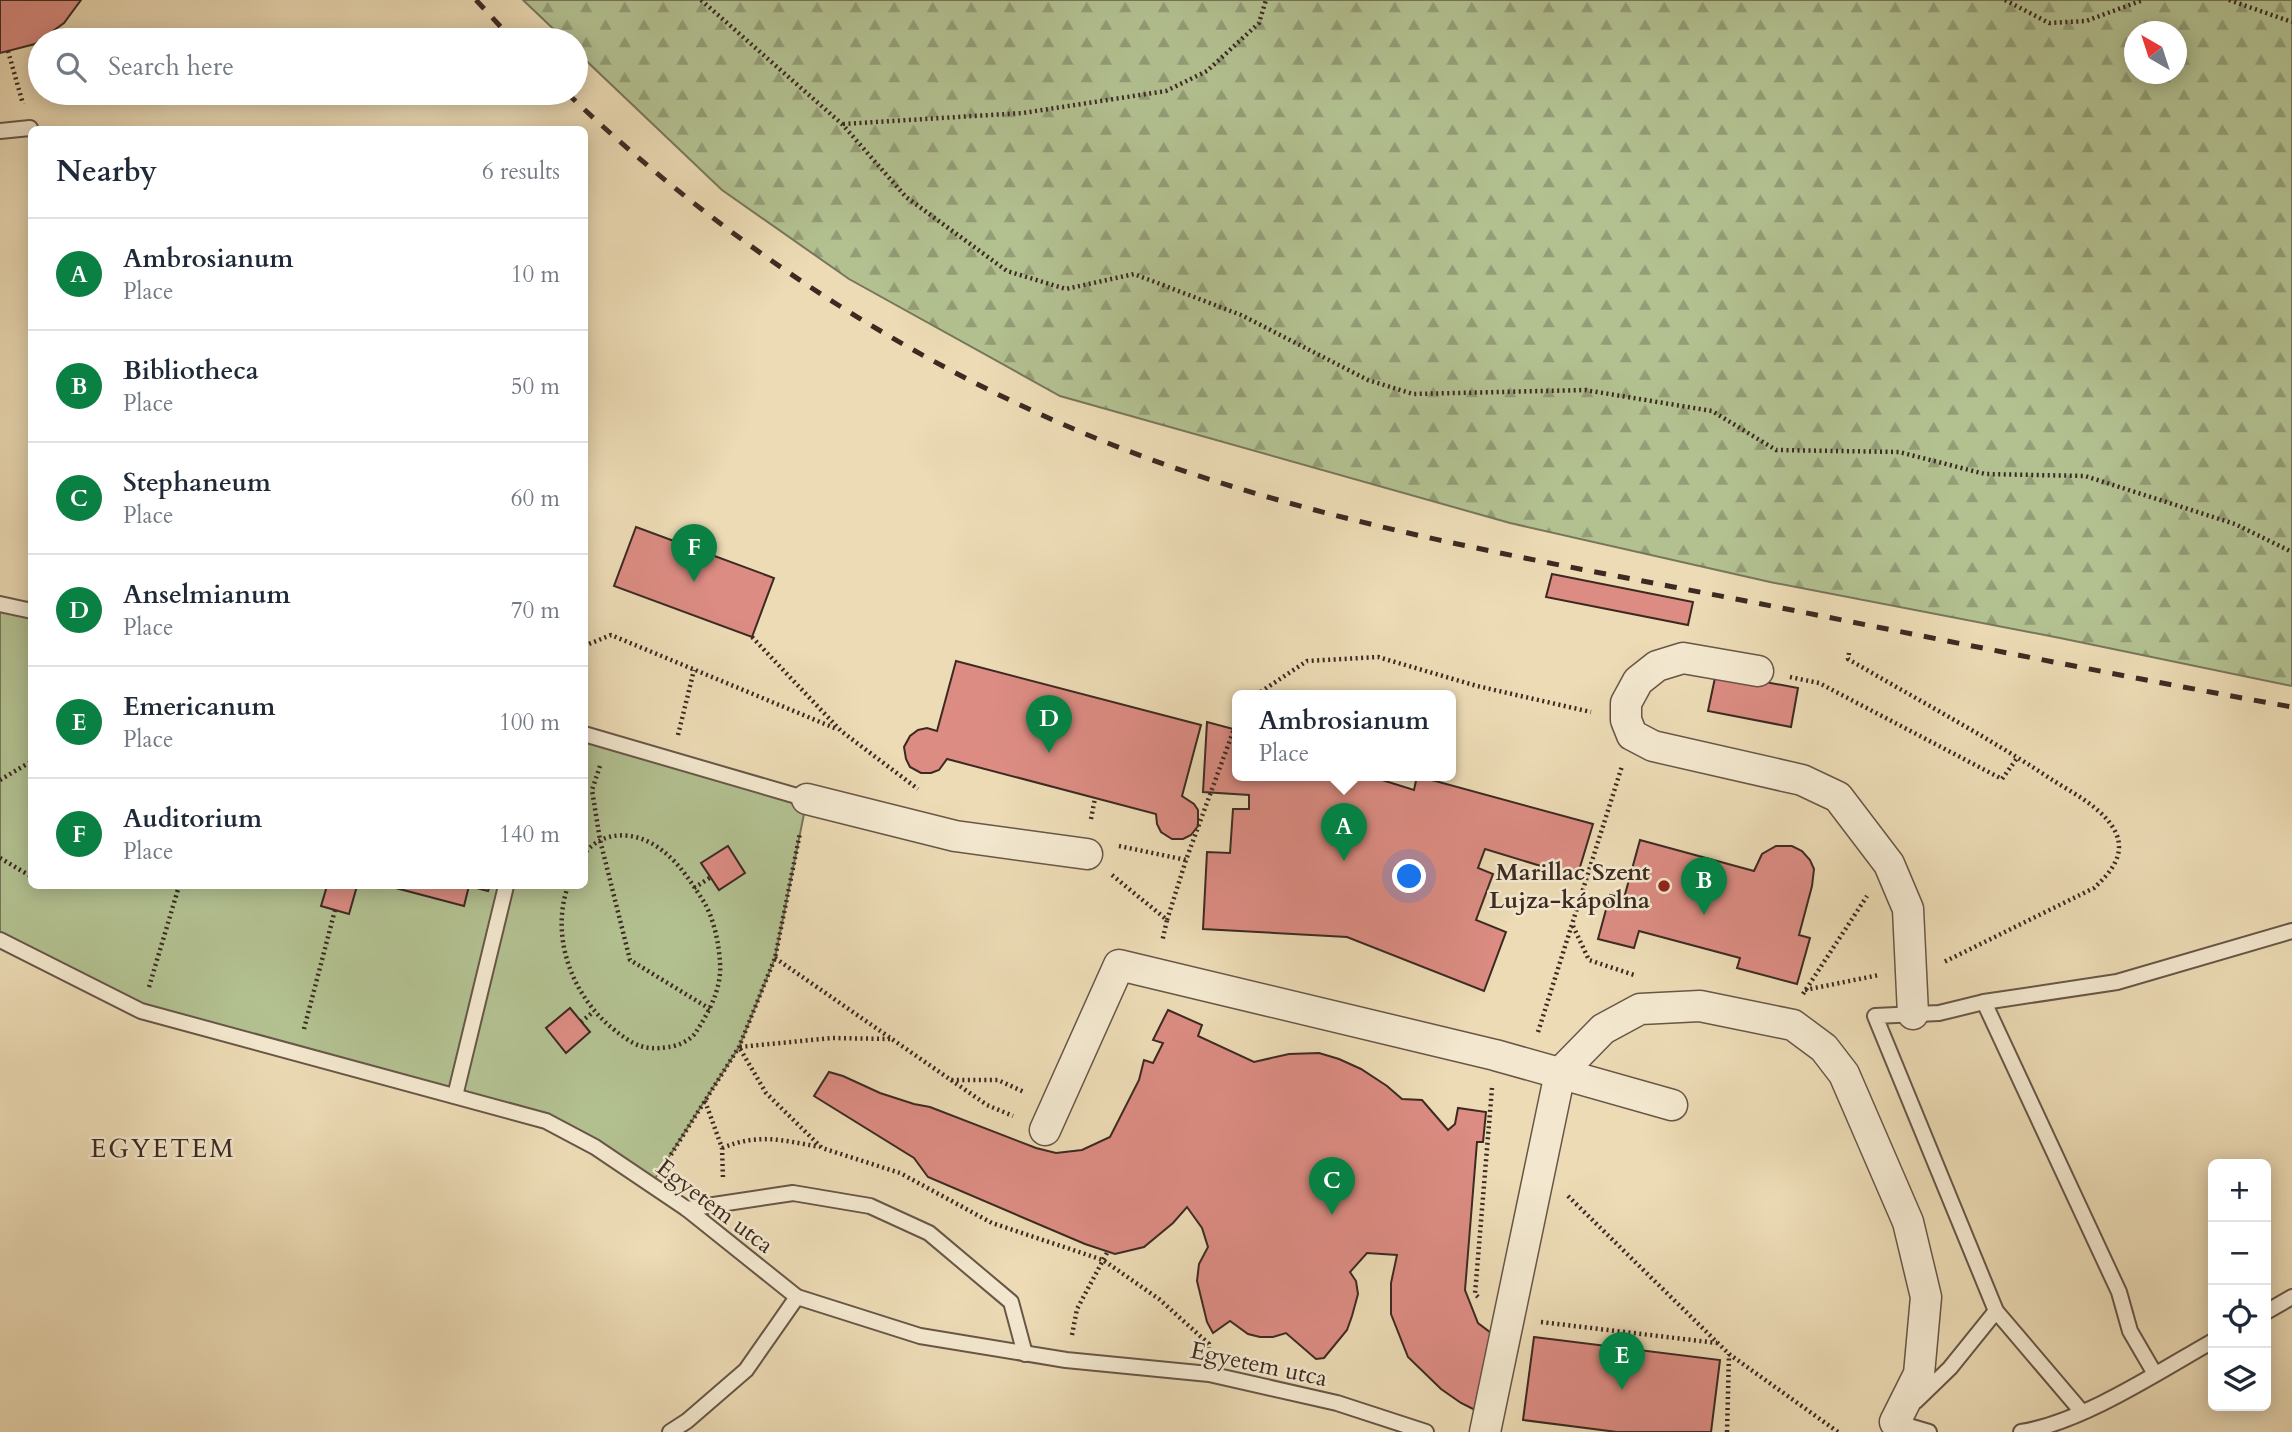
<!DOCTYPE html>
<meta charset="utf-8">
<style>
:root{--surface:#fff;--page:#f2f2f3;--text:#1f2937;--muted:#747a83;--line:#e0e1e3;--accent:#0b8043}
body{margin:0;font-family:Cardo,serif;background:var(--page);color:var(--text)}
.controls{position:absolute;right:21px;bottom:21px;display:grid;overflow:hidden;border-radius:10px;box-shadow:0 4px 18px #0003}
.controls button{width:63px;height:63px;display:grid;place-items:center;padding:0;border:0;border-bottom:2px solid var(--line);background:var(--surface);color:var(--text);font:35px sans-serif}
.compass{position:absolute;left:2124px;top:21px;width:63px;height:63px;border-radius:50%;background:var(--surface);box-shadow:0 4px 18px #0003;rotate:321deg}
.you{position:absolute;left:1410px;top:877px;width:24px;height:24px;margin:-18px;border:5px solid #fff;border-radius:50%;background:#1a73e8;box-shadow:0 0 0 10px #1a73e833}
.badge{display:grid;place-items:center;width:46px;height:46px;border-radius:50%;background:var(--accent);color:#fff;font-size:23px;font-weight:700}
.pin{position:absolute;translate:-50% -58px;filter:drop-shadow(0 2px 4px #0008)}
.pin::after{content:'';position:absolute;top:37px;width:24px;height:21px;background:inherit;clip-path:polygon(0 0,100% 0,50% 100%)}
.popup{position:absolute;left:1232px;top:690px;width:224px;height:91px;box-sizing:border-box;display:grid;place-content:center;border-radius:10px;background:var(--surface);filter:drop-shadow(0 2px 5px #0005);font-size:23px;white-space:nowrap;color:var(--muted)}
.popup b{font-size:26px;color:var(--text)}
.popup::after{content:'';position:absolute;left:50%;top:100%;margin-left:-14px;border:14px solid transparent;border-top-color:var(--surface)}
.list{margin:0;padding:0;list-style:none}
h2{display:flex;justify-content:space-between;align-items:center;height:91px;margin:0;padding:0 28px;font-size:30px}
h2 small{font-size:23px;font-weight:400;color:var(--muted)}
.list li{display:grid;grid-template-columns:46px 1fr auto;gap:21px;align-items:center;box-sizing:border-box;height:112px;padding:0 28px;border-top:2px solid var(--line)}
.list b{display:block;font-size:26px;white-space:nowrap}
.list p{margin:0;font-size:23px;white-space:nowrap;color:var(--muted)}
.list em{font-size:23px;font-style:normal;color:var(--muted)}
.icon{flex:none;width:38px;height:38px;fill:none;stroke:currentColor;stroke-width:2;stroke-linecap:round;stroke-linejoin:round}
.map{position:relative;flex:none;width:2292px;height:1432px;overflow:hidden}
.search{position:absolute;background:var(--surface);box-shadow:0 4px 18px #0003;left:28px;top:28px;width:560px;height:77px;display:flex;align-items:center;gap:18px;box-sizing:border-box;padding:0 24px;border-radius:38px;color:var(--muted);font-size:26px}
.panel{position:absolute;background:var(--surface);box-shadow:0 4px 18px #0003;left:28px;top:126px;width:560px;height:763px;border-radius:10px}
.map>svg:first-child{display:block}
</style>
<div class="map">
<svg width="2292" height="1432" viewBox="0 0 2292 1432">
<defs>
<pattern id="forest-firs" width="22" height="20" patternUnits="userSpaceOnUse" patternTransform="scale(1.75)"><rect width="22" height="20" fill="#b3c191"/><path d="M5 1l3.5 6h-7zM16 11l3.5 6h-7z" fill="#939d76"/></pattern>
</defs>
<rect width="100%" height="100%" fill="#ecdbb5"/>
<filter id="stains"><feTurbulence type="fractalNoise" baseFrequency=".00286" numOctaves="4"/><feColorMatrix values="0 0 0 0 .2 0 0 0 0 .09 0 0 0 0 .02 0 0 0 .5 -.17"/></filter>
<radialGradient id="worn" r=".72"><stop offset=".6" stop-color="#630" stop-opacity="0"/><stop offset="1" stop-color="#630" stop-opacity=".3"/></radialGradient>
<path fill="#b3c191" stroke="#78765a" stroke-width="2" d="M0 604 31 611 32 886H584L585 734 807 799 775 958 739 1047 651 1185 546 1121 141 1011 0 940Z"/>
<path fill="url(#forest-firs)" stroke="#78765a" stroke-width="2" fill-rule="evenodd" d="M523 0H2292V686L2060 638 1770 582 1510 523 1060 396 849 279 722 190 576 51V40H565ZM2134 32H2176V74H2134Z"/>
<g fill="#dc8c83" stroke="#3c2a22" stroke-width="2">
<path d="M0 0H81L64 23 35 44 0 53Z"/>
<path d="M636 527 774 578 752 637 614 586Z"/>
<path d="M1552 574 1693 602 1688 625 1546 597Z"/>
<path d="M956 661 1201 725 1182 796 1194 804 1198 810V826L1191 835 1183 839H1172L1161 832 1157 824 1156 814 947 759 939 770 931 773H921L910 767 906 759 904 747 910 736 918 730 927 728 937 731Z"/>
<path d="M1716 673 1798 688 1791 727 1708 711Z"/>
<path d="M1207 722 1237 730V775H1366L1414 790 1417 776 1593 824 1577 877 1485 849 1478 868 1493 874 1476 920 1506 932 1484 991 1347 937 1203 929 1207 852 1230 853 1233 809H1249V795L1203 792Z"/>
<path d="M1640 840 1754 871 1762 854 1776 846H1792L1802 851 1810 860 1814 869 1812 886 1799 935 1810 938 1797 984 1737 968 1740 958 1639 931 1634 948 1598 939 1610 895 1624 898Z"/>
<path d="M728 846 745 873 719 890 701 863Z"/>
<path d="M327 886H357L349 914 321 906Z"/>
<path d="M388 886H490L488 891 469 886 464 906Z"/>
<path d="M570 1008 590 1032 566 1053 546 1028Z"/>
<path d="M1168 1010 1202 1025 1198 1036 1254 1062 1289 1054 1319 1053 1339 1059 1361 1069 1387 1086 1402 1099 1422 1100 1448 1130 1455 1124 1458 1108 1486 1112 1483 1142H1477L1465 1290 1478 1323 1495 1336 1482 1408 1473 1409 1461 1403 1441 1389 1408 1357 1391 1314V1283L1397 1255 1367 1253 1350 1272 1356 1281 1358 1294 1352 1316 1347 1330 1324 1358 1316 1359 1286 1333 1273 1337H1260L1248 1334 1230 1321 1213 1333 1207 1322 1197 1281 1199 1264 1208 1247 1202 1228 1187 1207 1173 1223 1144 1247 1115 1254 1085 1244 928 1177 914 1158 814 1096 829 1072 843 1076 880 1093 914 1104 930 1107 1036 1148 1056 1153 1082 1150 1110 1137 1139 1080 1144 1060 1153 1063 1163 1043 1153 1040Z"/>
<path d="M1534 1337 1720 1360 1711 1432H1617L1523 1420Z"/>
</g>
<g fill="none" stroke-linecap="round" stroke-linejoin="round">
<g stroke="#685647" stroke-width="18">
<g id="lane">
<path d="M0 131 30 128"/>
<path d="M0 604 32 611"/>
<path d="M584 734 807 799"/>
<path d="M0 940 141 1011 546 1121 595 1147 687 1209 797 1297 920 1336 1066 1360 1209 1374 1337 1403 1426 1432"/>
<path d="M1984 1002 2119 1292 2130 1331 2155 1374"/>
<path d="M455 1096 506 886"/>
<path d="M687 1209 793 1193 870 1206 929 1233 1011 1302 1025 1354"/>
<path d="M2266 1312 2292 1297"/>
<path d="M1916 1401 1950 1368 1996 1311"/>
<path d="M2082 1412 1996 1311 1875 1016 1939 1013 1984 1002 2117 982 2292 931"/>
<path d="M1895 1422 1929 1432"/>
<path d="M670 1432 687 1421 746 1370 797 1297"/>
<path d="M2021 1432C2083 1422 2158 1372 2213 1341"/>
</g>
</g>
<g stroke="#685647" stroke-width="33">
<g id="street">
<path d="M1758 671 1683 658 1657 666 1638 681 1626 703V720L1632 735 1653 746 1802 780 1838 797 1889 864 1908 909 1913 1014"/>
<path d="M807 799 955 836 1087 854"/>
<path d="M1045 1130 1119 965 1495 1055 1672 1105"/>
<path d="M1485 1432 1560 1073 1603 1029 1640 1009 1700 1006 1793 1025 1824 1048 1844 1074 1908 1222 1926 1297 1919 1374 1895 1422"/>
</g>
</g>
<g stroke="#3c2a22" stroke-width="4.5" stroke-dasharray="2 3.5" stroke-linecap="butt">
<path d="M701 0 842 124 906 197 1007 271 1066 289 1134 274 1241 315 1368 380 1413 394 1585 390 1712 411 1776 450 1899 452 1985 474 2085 476 2235 524 2292 552"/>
<path d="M2005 0 2049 23 2086 21 2143 0"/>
<path d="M2229 0 2292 22"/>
<path d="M8 51 23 104"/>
<path d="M843 124 1023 113 1166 91 1207 71 1259 23 1266 0"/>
<path d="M752 637 841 731 918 789"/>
<path d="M584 646 611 635 837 729"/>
<path d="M1849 653 1848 659C1916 699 1986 736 2051 779 2074 794 2104 808 2116 833 2126 856 2109 874 2094 888L1944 962"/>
<path d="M1790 677 1819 683 2002 779 2018 757"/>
<path d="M1256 695 1307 661 1378 657 1477 686 1591 712"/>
<path d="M678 735 694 670"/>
<path d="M600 766 592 790 600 840 630 960 710 1009"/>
<path d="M0 780 32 761"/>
<path d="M1091 819 1095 798"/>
<path d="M1119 846 1186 860"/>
<path d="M0 858 32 877"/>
<path d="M1112 875 1167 920 1162 942"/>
<path d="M568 886C550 937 572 995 612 1028 633 1045 643 1051 669 1047 678 1046 691 1040 696 1032 709 1012 722 988 720 963 719 944 714 919 704 902 693 885 680 864 664 852 641 832 605 827 584 854"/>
<path d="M694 888 711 877"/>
<path d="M1167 920 1186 860 1237 721"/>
<path d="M1573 926 1589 960 1634 975"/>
<path d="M775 958 951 1080H998L1024 1092"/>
<path d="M149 987 179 886"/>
<path d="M1805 990 1879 975"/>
<path d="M1803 994 1867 896"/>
<path d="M581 1022 593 1012"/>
<path d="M304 1029 335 910"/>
<path d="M1538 1032 1622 766"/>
<path d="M890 1039 832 1038 739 1047 766 1093 822 1148 900 1173 992 1223 1103 1260 1159 1299 1209 1344V1348"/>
<path d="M951 1080 987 1105 1013 1116"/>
<path d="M705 1101 722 1148 723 1179"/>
<path d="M722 1148C759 1133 781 1140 820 1147"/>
<path d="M665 1164 739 1047 775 958 800 833"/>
<path d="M1568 1196 1729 1354 1838 1432"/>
<path d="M1478 1297 1475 1294 1492 1088"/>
<path d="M1541 1322 1717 1343"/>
<path d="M1072 1335 1077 1309 1108 1251"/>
<path d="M1727 1432 1729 1354"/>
</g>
<use href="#lane" stroke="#f3e8cf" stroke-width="14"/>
<use href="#street" stroke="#f3e8cf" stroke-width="30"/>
<g stroke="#3c2a22" stroke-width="5" stroke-dasharray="12 12" stroke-linecap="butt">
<path d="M476 0 513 40"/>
<path d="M567 93C742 261 962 398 1193 474 1372 533 1557 564 1741 600 1924 636 2108 674 2292 707"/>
</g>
</g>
<circle fill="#8f2418" stroke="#f3e8cf" stroke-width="2.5" cx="1664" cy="886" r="7"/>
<g text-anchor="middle" stroke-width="5" stroke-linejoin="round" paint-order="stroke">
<g font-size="24" font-weight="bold" fill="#3c2a22" stroke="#f3e8cf" text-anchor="end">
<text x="1650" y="880">Marillac Szent<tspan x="1650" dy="28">Lujza-kápolna</tspan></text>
</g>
<g font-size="24" fill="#3c2a22" stroke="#f3e8cf">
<text transform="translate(715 1206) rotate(37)" y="8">Egyetem utca</text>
<text transform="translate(1259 1364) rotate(12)" y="8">Egyetem utca</text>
</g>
<g font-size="26" letter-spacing="2" fill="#3c2a22" stroke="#f3e8cf">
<text x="163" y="1157">EGYETEM</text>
</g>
</g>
<rect width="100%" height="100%" filter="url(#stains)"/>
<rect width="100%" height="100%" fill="url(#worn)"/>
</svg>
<div class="controls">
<button>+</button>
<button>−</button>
<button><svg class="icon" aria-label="locate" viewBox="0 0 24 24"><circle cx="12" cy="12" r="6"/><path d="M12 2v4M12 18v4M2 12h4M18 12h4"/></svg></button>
<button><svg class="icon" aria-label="layers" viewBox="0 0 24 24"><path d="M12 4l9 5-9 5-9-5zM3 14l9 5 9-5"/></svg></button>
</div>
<svg class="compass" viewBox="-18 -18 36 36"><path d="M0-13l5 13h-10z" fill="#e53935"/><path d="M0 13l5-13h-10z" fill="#747a83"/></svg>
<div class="you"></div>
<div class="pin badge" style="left:1344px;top:861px">A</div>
<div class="popup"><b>Ambrosianum</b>Place</div>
<div class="pin badge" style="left:1704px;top:915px">B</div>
<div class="pin badge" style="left:1332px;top:1215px">C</div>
<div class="pin badge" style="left:1049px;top:753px">D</div>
<div class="pin badge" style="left:1622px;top:1390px">E</div>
<div class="pin badge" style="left:694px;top:582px">F</div>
<div class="search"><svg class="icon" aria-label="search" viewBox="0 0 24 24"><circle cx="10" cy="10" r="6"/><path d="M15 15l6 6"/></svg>Search here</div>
<section class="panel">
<h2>Nearby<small>6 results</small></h2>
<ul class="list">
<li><span class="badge">A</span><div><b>Ambrosianum</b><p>Place</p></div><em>10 m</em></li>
<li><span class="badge">B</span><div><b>Bibliotheca</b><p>Place</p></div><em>50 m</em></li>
<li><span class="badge">C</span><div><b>Stephaneum</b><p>Place</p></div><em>60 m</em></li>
<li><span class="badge">D</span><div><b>Anselmianum</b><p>Place</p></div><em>70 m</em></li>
<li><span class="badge">E</span><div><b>Emericanum</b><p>Place</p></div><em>100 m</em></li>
<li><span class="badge">F</span><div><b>Auditorium</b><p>Place</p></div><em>140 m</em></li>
</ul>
</section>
</div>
